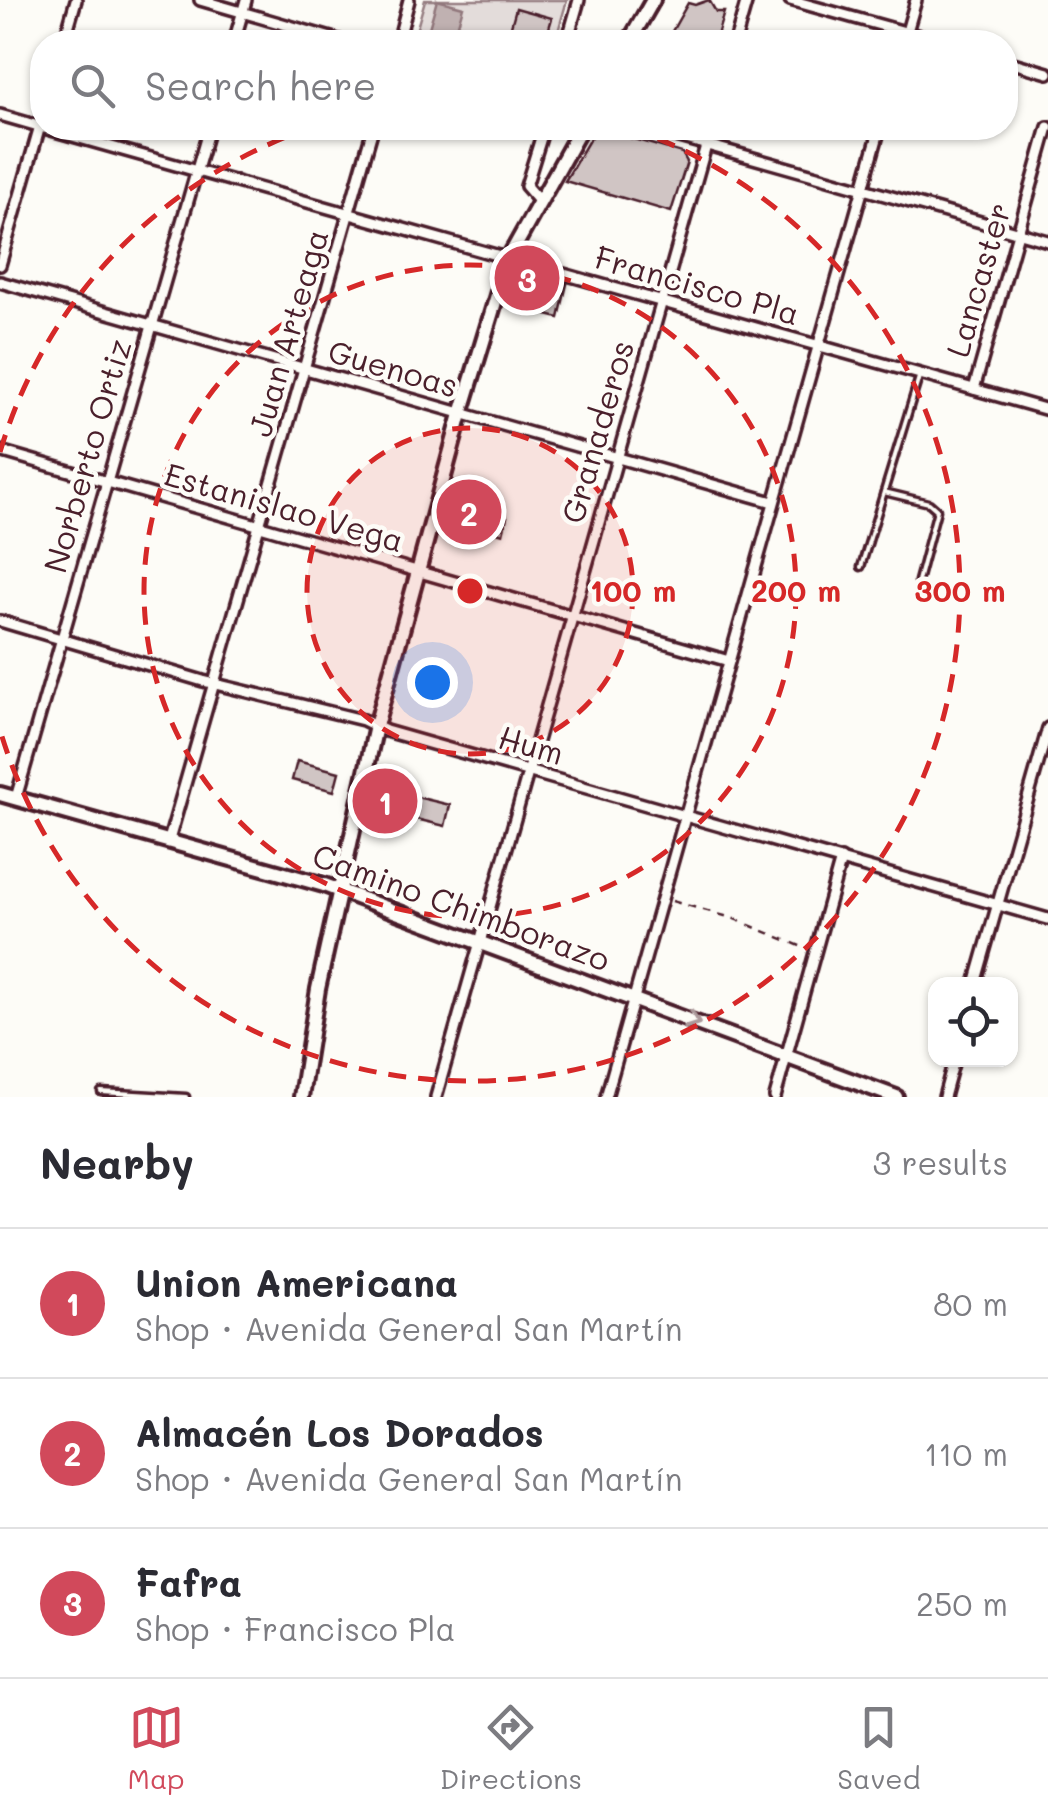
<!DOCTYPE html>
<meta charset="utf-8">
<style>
:root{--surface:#fff;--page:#f7f7f7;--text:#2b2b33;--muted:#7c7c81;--line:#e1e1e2;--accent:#d1495b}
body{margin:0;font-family:Mali,sans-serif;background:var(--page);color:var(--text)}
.controls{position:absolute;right:30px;bottom:30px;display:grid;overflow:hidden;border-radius:20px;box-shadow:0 2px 8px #0004}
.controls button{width:90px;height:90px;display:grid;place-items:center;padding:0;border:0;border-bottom:2px solid var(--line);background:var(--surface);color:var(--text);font:50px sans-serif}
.you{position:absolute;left:432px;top:682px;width:35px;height:35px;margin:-25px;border:8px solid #fff;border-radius:50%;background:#1a73e8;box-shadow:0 0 0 15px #1a73e833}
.badge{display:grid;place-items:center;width:65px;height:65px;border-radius:50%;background:var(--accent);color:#fff;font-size:32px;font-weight:700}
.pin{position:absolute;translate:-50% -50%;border:5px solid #fff;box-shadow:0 2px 10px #0006}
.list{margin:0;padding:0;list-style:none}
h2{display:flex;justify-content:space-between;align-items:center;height:130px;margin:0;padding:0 40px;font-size:42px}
h2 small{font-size:32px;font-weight:400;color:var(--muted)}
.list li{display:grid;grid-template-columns:65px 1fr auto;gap:30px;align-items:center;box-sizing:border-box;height:150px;padding:0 40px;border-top:2px solid var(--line)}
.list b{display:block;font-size:38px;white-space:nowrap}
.list p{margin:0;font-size:32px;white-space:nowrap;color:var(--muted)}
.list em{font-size:32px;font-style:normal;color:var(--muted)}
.icon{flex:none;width:55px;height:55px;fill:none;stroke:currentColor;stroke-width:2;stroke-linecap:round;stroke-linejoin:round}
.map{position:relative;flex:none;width:1048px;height:1097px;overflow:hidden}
.search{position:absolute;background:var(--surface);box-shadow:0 2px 8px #0004;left:30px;right:30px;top:30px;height:110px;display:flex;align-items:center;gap:25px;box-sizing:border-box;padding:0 35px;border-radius:40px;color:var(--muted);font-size:38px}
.sheet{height:580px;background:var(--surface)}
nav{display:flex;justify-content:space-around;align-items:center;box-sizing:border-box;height:140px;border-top:2px solid var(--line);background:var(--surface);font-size:28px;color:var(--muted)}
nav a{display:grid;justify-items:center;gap:5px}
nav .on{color:var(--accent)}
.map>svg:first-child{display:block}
</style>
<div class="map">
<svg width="1048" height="1097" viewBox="0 0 1048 1097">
<rect width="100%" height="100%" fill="#fdfcf7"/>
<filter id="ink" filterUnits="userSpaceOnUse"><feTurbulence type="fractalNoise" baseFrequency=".01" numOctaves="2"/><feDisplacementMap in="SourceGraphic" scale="20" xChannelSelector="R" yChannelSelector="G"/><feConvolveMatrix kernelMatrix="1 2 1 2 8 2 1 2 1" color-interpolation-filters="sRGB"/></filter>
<g filter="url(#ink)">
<path fill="#e3dcda" stroke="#967e82" stroke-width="2.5" d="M425 0H567L555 42H413Z"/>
<path fill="#c0b1b1" stroke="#91777b" stroke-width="2.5" d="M437 0 463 7 453 42 426 39Z"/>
<g fill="#d0c5c4" stroke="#4a1f2b" stroke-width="2.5">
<path d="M709 0 716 12H724L715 42H666L688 3 695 5Z"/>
<path d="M516 8 552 18 545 42H468L473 27 508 37Z"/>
<path d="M596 128 682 153 687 162 671 212 565 181Z"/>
<path d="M523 274 567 284 559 318 515 307Z"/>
<path d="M466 506 507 517 503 534 461 522Z"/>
<path d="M297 761 339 772 334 791 292 780Z"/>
<path d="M383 789 450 805 445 826 378 810Z"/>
</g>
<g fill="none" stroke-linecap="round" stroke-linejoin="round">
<g stroke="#4a1f2b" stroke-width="11">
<g id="lane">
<path d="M884 492 929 503 937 510 918 581"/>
<path d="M861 567 920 374"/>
<path d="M101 1092 186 1097"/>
</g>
</g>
<g stroke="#4a1f2b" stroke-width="16">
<g id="street">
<path d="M200 0 345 42"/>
<path d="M790 0 941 42"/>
<path d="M64 42 76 0"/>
<path d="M234 42 246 0"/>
<path d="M398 42 409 0"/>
<path d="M567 42 579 0"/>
<path d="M735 42 747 0"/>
<path d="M904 42 916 0"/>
<path d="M1006 61 1048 73"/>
<path d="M0 115 42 127"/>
<path d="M44 128 1048 410"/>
<path d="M647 128 1048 241"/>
<path d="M539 201 526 186 544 128"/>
<path d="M0 265 42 119"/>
<path d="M0 282 773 502"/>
<path d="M974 389 1048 127"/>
<path d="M0 451 729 661"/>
<path d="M0 621 203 681 363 720 386 731 1048 919"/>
<path d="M16 798 209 128"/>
<path d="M169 840 373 128"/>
<path d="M975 984 1048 728"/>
<path d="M436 1097 711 128"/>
<path d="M606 1097 880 128"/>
<path d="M775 1097 841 859"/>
<path d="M944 1097 954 1060"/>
</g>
</g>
<g stroke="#4a1f2b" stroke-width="20">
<g id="secondary">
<path d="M629 42 653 0"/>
<path d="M0 794 324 885 896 1097"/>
<path d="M301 1097 318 989 376 726 461 414 508 259 581 128"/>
</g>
</g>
<path stroke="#4a1f2b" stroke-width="2.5" stroke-dasharray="8 8" stroke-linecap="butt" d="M672 901 732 918 805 948"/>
<use href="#lane" stroke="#fdfcf7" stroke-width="4"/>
<use href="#street" stroke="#fdfcf7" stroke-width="9"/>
<use href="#secondary" stroke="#fdfcf7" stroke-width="12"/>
</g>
<defs><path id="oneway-chevron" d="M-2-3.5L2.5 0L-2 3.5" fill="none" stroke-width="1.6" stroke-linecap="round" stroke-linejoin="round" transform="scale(2.5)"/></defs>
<use stroke="#ac999b" href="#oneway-chevron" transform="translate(693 1021) rotate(20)"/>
</g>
<circle cx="470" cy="591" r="163" fill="#d62828" fill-opacity=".12"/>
<g fill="none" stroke="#d62828" stroke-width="5" stroke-dasharray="18 12">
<circle cx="470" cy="591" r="163"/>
<circle cx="470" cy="591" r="326"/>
<path d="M0 452A490 490 0 0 1 310 128M630 128A490 490 0 1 1 0 730"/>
</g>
<g text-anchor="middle" stroke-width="9" stroke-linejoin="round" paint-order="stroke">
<g font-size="32" fill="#4a1f2b" stroke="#fdfcf7">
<text transform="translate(979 280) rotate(-74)" y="11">Lancaster</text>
<text transform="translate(697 286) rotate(16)" y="11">Francisco Pla</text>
<text transform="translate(289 333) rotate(-74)" y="11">Juan Arteaga</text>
<text transform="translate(393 369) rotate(16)" y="11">Guenoas</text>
<text transform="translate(598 432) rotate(-74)" y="11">Granaderos</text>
<text transform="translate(88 456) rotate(-74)" y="11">Norberto Ortiz</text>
<text transform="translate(284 508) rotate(16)" y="11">Estanislao Vega</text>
<text transform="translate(531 746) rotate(16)" y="11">Hum</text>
<text transform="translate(461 908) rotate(20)" y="11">Camino Chimborazo</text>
</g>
</g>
<circle cx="470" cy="591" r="15" fill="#d62828" stroke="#fdfcf7" stroke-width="5"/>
<g font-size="30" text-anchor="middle" font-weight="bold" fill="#d62828" stroke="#fdfcf7" stroke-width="9" stroke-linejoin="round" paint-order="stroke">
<text x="633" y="602">100 m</text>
<text x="796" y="602">200 m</text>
<text x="960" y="602">300 m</text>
</g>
</svg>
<div class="controls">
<button><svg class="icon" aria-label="locate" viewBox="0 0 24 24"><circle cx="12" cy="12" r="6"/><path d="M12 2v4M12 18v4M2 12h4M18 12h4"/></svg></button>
</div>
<div class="you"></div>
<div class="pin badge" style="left:385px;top:801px">1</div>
<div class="pin badge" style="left:469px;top:512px">2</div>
<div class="pin badge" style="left:527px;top:278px">3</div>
<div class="search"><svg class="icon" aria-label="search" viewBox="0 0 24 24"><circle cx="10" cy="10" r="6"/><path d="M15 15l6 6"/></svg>Search here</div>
</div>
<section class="sheet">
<h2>Nearby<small>3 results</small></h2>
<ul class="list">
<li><span class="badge">1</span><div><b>Union Americana</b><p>Shop · Avenida General San Martín</p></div><em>80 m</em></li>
<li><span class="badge">2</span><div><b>Almacén Los Dorados</b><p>Shop · Avenida General San Martín</p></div><em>110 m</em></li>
<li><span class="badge">3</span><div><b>Fafra</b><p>Shop · Francisco Pla</p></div><em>250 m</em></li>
</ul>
</section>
<nav>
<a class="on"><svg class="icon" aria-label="map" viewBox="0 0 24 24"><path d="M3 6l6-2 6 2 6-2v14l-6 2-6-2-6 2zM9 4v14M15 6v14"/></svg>Map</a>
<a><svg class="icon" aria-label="directions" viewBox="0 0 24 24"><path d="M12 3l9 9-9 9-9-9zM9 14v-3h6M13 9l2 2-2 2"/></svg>Directions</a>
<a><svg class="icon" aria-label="saved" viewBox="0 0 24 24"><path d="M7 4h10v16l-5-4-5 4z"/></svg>Saved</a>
</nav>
